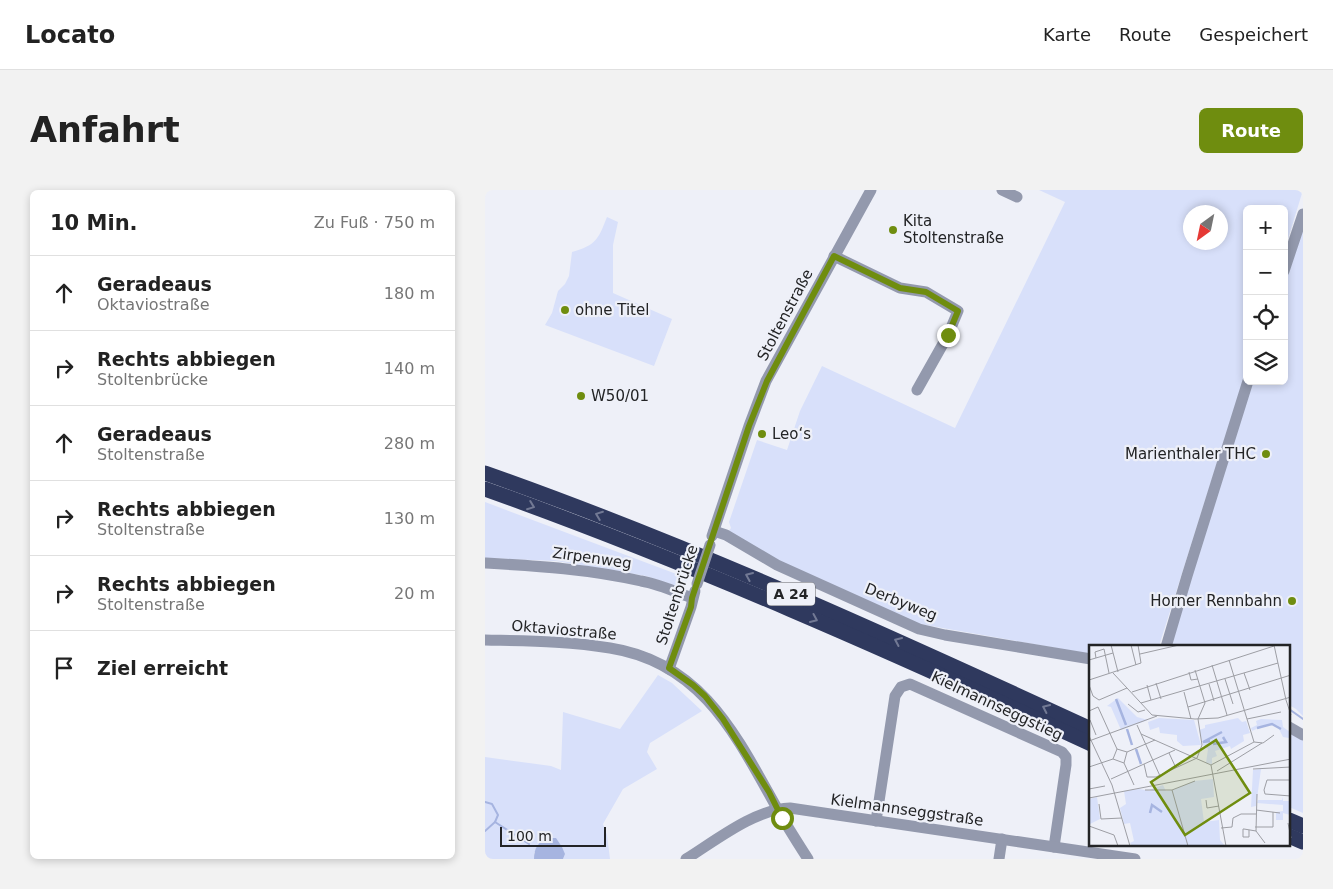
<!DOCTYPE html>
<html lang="de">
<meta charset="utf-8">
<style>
:root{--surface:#fff;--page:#f2f2f2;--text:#222;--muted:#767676;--line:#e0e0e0;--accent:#6f8d0f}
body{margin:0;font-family:"DejaVu Sans",sans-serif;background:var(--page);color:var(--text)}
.controls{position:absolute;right:15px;top:15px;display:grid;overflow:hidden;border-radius:8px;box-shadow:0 2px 8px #0003}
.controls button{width:45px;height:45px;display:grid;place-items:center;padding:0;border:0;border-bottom:1px solid var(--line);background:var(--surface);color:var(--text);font:25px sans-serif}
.compass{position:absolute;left:698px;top:15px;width:45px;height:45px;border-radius:50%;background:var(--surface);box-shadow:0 2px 8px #0003;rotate:213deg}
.scale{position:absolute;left:15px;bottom:12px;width:106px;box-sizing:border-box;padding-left:5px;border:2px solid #232426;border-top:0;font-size:14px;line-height:18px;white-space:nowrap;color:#232426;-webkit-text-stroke:4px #eef0f8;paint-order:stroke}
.stop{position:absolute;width:15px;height:15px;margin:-11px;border:4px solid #6f8d0f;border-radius:50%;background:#fff}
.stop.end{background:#6f8d0f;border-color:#fff;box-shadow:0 1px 5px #0008}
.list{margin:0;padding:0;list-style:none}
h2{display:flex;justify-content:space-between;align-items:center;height:65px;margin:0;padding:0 20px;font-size:21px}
h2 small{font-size:16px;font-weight:400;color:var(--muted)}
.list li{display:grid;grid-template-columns:32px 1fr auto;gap:15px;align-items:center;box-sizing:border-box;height:75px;padding:0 20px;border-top:1px solid var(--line)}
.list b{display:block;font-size:19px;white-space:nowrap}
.list p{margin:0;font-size:16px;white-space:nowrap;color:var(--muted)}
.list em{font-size:16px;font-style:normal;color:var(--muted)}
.icon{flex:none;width:28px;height:28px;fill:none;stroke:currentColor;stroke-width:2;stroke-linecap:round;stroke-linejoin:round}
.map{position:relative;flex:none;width:818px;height:669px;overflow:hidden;border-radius:8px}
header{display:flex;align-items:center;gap:30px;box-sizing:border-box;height:70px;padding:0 25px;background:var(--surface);border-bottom:1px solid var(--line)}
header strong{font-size:24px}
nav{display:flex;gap:28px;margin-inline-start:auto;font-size:18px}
.intro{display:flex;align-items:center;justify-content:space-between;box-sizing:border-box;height:120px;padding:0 30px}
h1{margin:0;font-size:35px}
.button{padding:12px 22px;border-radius:8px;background:var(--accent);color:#fff;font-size:18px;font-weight:700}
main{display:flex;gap:30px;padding:0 30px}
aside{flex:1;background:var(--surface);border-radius:8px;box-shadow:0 2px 8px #0003}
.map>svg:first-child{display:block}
</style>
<header>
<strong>Locato</strong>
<nav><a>Karte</a><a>Route</a><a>Gespeichert</a></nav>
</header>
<div class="intro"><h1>Anfahrt</h1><a class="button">Route</a></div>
<main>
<aside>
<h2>10 Min.<small>Zu Fuß · 750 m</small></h2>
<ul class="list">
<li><svg class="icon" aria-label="ahead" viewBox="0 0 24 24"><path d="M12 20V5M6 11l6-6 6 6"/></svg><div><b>Geradeaus</b><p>Oktaviostraße</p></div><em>180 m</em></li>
<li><svg class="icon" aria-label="right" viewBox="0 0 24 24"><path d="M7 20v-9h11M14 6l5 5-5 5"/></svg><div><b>Rechts abbiegen</b><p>Stoltenbrücke</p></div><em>140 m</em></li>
<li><svg class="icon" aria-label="ahead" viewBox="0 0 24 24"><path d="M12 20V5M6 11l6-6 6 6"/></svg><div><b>Geradeaus</b><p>Stoltenstraße</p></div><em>280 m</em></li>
<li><svg class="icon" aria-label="right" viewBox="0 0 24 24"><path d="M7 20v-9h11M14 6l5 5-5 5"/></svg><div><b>Rechts abbiegen</b><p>Stoltenstraße</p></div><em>130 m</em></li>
<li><svg class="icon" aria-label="right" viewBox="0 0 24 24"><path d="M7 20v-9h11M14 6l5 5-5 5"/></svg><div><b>Rechts abbiegen</b><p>Stoltenstraße</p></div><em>20 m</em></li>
<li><svg class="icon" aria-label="arrive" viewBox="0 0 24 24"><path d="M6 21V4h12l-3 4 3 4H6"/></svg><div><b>Ziel erreicht</b></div></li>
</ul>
</aside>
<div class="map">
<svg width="818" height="669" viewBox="0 0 818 669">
<rect width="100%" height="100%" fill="#eef0f8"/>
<g fill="#d8e0fa" fill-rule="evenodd">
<path d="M554 0H818L799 62V19H762V178L674 456 606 457 605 464 429 433 292 372 243 342 246 338 244 332 272 250 302 260 315 221 337 176 470 238 580 12ZM706 22H736V52H706Z"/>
<path d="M818 26V526L811 519 804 515V457H684L766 191H799V85Z"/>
<path d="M122 27 133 32 128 55V103L187 129 169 176 60 135 67 123 73 101 80 94 84 86 87 62C111 55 113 50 122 27Z"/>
<path d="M0 312 202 388 201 399 161 386 71 371 0 368Z"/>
<path d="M173 485 187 493 217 521 165 553 162 562 172 579 138 599 118 634 122 645 125 669H78L80 664 49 662V669H0V567L66 576 76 580 78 522 135 539Z"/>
<path d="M804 539 818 549V623L804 617Z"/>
</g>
<path fill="#a6b4e0" d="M63 648H71L77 657 80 664 78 669H49C49 658 53 652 63 648Z"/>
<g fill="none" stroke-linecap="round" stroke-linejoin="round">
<g stroke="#a6b4e0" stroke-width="2">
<path d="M804 519 818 529"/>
<path d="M0 612 7 614 13 625 10 632 0 641"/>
<path d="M10 632 44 654"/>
</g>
<g stroke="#9399ad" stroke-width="11">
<path d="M517 0 532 7"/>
<path d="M349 66 415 98 441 102 473 121 463 145 432 200"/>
<path d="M799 81 818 24"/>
<path d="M229 341 241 345 292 375 434 439 460 445 606 469"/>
<path d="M227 346 264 236 281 191 386 0"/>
<path d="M0 373C52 376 105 379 156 391 174 394 191 402 207 408"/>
<path d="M0 450C42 451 84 451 125 458 221 473 254 552 297 627 305 641 314 655 323 669"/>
<path d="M681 457 702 386 763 191"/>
<path d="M184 479 206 417 210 401"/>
<path d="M804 537 818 545"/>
<path d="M391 631 410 506 416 497 425 494 577 562 581 567V575L569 657"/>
<path d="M201 669C230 651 270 619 305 618L650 669"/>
<path d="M514 669 517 649"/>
</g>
<g stroke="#2f395e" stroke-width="15">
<path d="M0 283C207 356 406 447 606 539"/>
<path d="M0 299C207 373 407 462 606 554"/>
<path d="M804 630 818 636"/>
<path d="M804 646 818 652"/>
</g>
<path stroke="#9399ad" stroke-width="11" d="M212 394 225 355"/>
</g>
<defs><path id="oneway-chevron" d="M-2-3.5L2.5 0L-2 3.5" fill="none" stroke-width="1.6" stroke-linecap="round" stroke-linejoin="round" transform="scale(1.25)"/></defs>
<g stroke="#727994">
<use href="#oneway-chevron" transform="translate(46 316) rotate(21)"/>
<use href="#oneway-chevron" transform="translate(114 325) rotate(-159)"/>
<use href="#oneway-chevron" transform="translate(264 386) rotate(-157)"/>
<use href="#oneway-chevron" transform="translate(329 429) rotate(24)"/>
<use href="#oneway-chevron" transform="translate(413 451) rotate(-156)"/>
<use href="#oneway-chevron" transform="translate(561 518) rotate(-155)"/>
</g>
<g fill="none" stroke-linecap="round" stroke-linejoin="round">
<path stroke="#6f8d0f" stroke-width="6" d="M297 628 284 602 238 529 220 506 208 495 184 478 206 417 207 408 264 236 282 191 349 66 415 98 441 102 473 121 463 145"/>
</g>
<g fill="#6f8d0f" stroke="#eef0f8" stroke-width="2">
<circle cx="408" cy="40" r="5"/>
<circle cx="80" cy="120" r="5"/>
<circle cx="96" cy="206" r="5"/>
<circle cx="277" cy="244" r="5"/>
<circle cx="781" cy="264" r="5"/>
<circle cx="807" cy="411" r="5"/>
</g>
<g text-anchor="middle" stroke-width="4.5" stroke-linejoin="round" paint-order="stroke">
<rect fill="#eef0f8" stroke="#606165" stroke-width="1" x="282" y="392.5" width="48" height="23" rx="4"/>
<g font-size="14" font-weight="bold" fill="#232426">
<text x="306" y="409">A 24</text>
</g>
<g font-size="15" fill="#232426" stroke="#eef0f8" text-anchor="start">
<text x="418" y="36">Kita<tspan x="418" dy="17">Stoltenstraße</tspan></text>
<text x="90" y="125">ohne Titel</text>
<text x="106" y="211">W50/01</text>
<text x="287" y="249">Leo‘s</text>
<text x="771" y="269" text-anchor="end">Marienthaler THC</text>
<text x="797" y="416" text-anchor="end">Horner Rennbahn</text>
</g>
<g font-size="15" fill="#232426" stroke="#eef0f8">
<text transform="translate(300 125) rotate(-62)" y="5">Stoltenstraße</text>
<text transform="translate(107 368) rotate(8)" y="5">Zirpenweg</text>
<text transform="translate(192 405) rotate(-72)" y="5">Stoltenbrücke</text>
<text transform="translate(416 412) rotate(22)" y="5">Derbyweg</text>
<text transform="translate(79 440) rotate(5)" y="5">Oktaviostraße</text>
<text transform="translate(512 516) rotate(25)" y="5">Kielmannseggstieg</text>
<text transform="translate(422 620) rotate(8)" y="5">Kielmannseggstraße</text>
</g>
</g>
<g transform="translate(604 455)">
<rect width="201" height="201" fill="#eef0f8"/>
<path d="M29 53 48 72 59 75 32 85 22 62 18 61ZM70 73 105 75 112 100 94 101 88 96V90L71 88 70 82 61 85 59 77ZM149 73 153 77 157 76 161 88 154 90 155 96 142 104 141 101 126 106 128 111 123 113V119L117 118 119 104 114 100 110 85 116 83V80ZM172 74 193 75 194 82 201 87V100L200 93 194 92 188 80H176L163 86 162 83 168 80 167 76ZM172 124 167 161 162 162 164 125ZM124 134 125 152 112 154 115 177 130 175 131 195 136 201H43L41 198 45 196 41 178 35 179 31 163 37 159 35 146 50 144 74 148 60 145 74 140 77 146 84 145 105 136ZM8 152 11 174 1 179 0 154ZM194 152V156H201V170L194 168V175H187V167L194 166V160L168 158 169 155H193Z" fill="#d8e0fa"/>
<path fill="none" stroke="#a6b4e0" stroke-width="2.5" d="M27 54 37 80M168 83 183 79 192 84M38 84 43 100M121 96 114 97 133 87M124 99 137 97 134 92M47 104 52 119M61 168 63 160 73 167"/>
<path fill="none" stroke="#9d9ea4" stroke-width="1" d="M22 0 29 27M42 0 47 20M185 0 197 55M51 9 90 0M7 13 6 7 15 4 20 28M0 15 24 8M140 15 165 97M123 20 138 70M100 27 102 35 109 34M24 28 38 43M155 28 161 45M136 34 144 59M0 35 52 18 49 0M67 38 72 54M120 39 125 56M0 40 4 51 10 55 38 43 63 70 106 74 129 73 202 52M58 40 62 55M43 47 185 1M95 47 102 74M197 55 202 70M52 58 189 18M39 59 49 67 56 65M99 62 202 30M0 66 9 62 28 104M158 74 192 67M1 75 7 90M48 80 71 131M52 89 122 120 165 97 174 98 185 90M0 91 23 140 41 201M0 96 68 71M38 107 66 95M80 108 87 123M24 114 35 118 38 107M24 114 28 104 38 107M35 118 45 140M55 119 58 132H67L108 113 113 100 109 74 116 58 106 25M122 120 137 201M0 122 24 114M164 124 202 122M128 126 173 98M22 134 86 105M202 135H178L175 145 176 149 202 151M0 144 16 141M56 145H83L106 136M83 145 99 201M168 149 167 186 176 198M0 153 202 114M117 155 118 163 130 161M10 159 12 174 33 173M167 165 191 168M199 178 202 193M0 181 25 190 29 201M166 182H184V167M132 183 143 182 144 173 152 169H167M160 185V192H154V184H155L167 186"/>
<path fill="#6f8d0f" fill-opacity="0.15" stroke="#6f8d0f" stroke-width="2.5" d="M127 95 161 148 96 190 62 137Z"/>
<rect width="201" height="201" fill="none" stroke="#232426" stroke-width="2.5"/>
</g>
</svg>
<div class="controls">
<button>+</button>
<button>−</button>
<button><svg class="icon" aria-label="locate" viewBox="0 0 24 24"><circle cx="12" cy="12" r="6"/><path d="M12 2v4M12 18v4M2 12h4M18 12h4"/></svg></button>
<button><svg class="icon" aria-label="layers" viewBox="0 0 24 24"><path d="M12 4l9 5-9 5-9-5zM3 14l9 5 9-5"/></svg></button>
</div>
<svg class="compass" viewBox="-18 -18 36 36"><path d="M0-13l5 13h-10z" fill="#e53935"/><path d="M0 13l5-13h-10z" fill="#767676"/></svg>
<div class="scale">100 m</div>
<div class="stop" style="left:297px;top:628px"></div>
<div class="stop end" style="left:463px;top:145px"></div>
</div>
</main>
